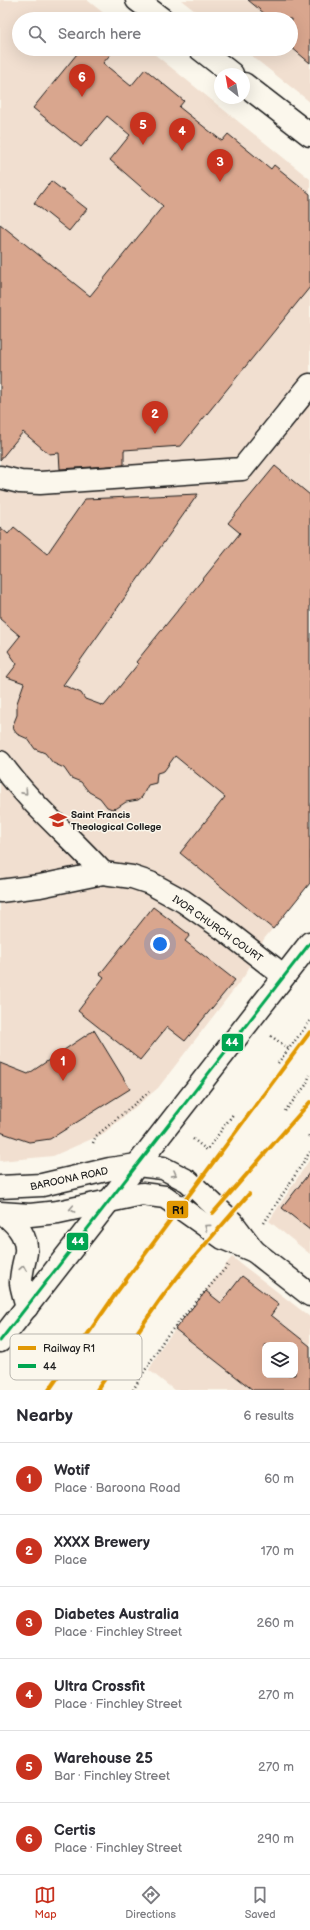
<!DOCTYPE html>
<meta charset="utf-8">
<style>
:root{--surface:#fff;--page:#f2f2f3;--text:#2b2b33;--muted:#7c7c81;--line:#e1e1e2;--accent:#c8321e}
body{margin:0;font-family:"Balsamiq Sans",sans-serif;background:var(--page);color:var(--text)}
.controls{position:absolute;right:12px;bottom:12px;display:grid;overflow:hidden;border-radius:8px;box-shadow:0 4px 16px #0002}
.controls button{width:36px;height:36px;display:grid;place-items:center;padding:0;border:0;border-bottom:1px solid var(--line);background:var(--surface);color:var(--text);font:20px sans-serif}
.compass{position:absolute;left:214px;top:68px;width:36px;height:36px;border-radius:50%;background:var(--surface);box-shadow:0 4px 16px #0002;rotate:329deg}
.you{position:absolute;left:160px;top:944px;width:14px;height:14px;margin:-10px;border:3px solid #fff;border-radius:50%;background:#1a73e8;box-shadow:0 0 0 6px #1a73e833}
.badge{display:grid;place-items:center;width:26px;height:26px;border-radius:50%;background:var(--accent);color:#fff;font-size:13px;font-weight:700}
.pin{position:absolute;translate:-50% -33px;filter:drop-shadow(0 1px 2px #0008)}
.pin::after{content:'';position:absolute;top:21px;width:14px;height:12px;background:inherit;clip-path:polygon(0 0,100% 0,50% 100%)}
.list{margin:0;padding:0;list-style:none}
h2{display:flex;justify-content:space-between;align-items:center;height:52px;margin:0;padding:0 16px;font-size:17px}
h2 small{font-size:13px;font-weight:400;color:var(--muted)}
.list li{display:grid;grid-template-columns:26px 1fr auto;gap:12px;align-items:center;box-sizing:border-box;height:72px;padding:0 16px;border-top:1px solid var(--line)}
.list b{display:block;font-size:15px;white-space:nowrap}
.list p{margin:0;font-size:13px;white-space:nowrap;color:var(--muted)}
.list em{font-size:13px;font-style:normal;color:var(--muted)}
.icon{flex:none;width:22px;height:22px;fill:none;stroke:currentColor;stroke-width:2;stroke-linecap:round;stroke-linejoin:round}
.map{position:relative;flex:none;width:310px;height:1390px;overflow:hidden}
.search{position:absolute;background:var(--surface);box-shadow:0 4px 16px #0002;left:12px;right:12px;top:12px;height:44px;display:flex;align-items:center;gap:10px;box-sizing:border-box;padding:0 14px;border-radius:22px;color:var(--muted);font-size:15px}
.sheet{height:484px;background:var(--surface)}
nav{display:flex;justify-content:space-around;align-items:center;box-sizing:border-box;height:56px;border-top:1px solid var(--line);background:var(--surface);font-size:11px;color:var(--muted)}
nav a{display:grid;justify-items:center;gap:2px}
nav .on{color:var(--accent)}
.map>svg:first-child{display:block}
</style>
<div class="map">
<svg width="310" height="1390" viewBox="0 0 310 1390">
<rect width="100%" height="100%" fill="#fbf7ec"/>
<filter id="ink" filterUnits="userSpaceOnUse"><feTurbulence type="fractalNoise" baseFrequency=".025" numOctaves="2"/><feDisplacementMap in="SourceGraphic" scale="8" xChannelSelector="R" yChannelSelector="G"/><feConvolveMatrix kernelMatrix="1 2 1 2 8 2 1 2 1" color-interpolation-filters="sRGB"/></filter>
<g filter="url(#ink)">
<g fill="#f1dfd0" fill-rule="evenodd">
<path d="M0 0H87L111 19H19V49H148L310 179V883L264 939 245 975 158 1088 103 1134 53 1156 0 1161Z"/>
<path d="M181 0H310V102L243 49H291V19H205Z"/>
<path d="M310 1159V1254L269 1221Z"/>
<path d="M232 1257 310 1317V1390H174L149 1370 162 1346ZM265 1345H295V1375H265Z"/>
</g>
<g fill="#d9a68e" stroke="#1c1c1c" fill-rule="evenodd">
<path d="M248 0H310V63L291 47V19H271Z"/>
<path d="M81 49H115L103 63 131 86 145 69 184 101 179 107 222 141 228 134 271 169 274 165 310 194V287L181 446 124 450V465L60 469 59 453 49 454 23 432 0 460V224L90 296 163 206 110 160 130 135 107 116 81 147 33 108Z"/>
<path d="M51 181 87 209 69 231 34 203Z"/>
<path d="M275 466 310 495V883L273 929 180 853 225 797 175 756 164 771 157 773 156 783 148 785 142 797 138 800 126 802 117 808 112 809 107 807 100 798 89 792 81 782 71 778 64 768 53 763 45 753 35 749 28 739 17 734 14 730 13 725 17 715V703L24 683 7 677 17 664 8 651 20 636 0 619V527L8 534 14 527 47 554 85 499 198 494 63 685 81 693 85 699 104 706 138 664 136 662 240 533 228 523Z"/>
<path d="M153 907 190 935 185 941 235 980 185 1041 167 1027 140 1060 78 1011 104 977 100 974Z"/>
<path d="M94 1030 130 1089 50 1139 29 1142 0 1132V1063L28 1074Z"/>
<path d="M310 1172V1230L282 1208Z"/>
<path d="M242 1276 279 1304 271 1315 310 1346V1390H253L175 1329 206 1291 221 1303ZM265 1345H295V1375H265Z"/>
</g>
<g fill="none" stroke-linecap="round" stroke-linejoin="round">
<g stroke="#1c1c1c" stroke-width="25">
<g id="minor">
<path d="M137 0 162 19"/>
<path d="M200 49 232 74"/>
<path d="M244 84 310 135"/>
<path d="M0 477 20 482 40 483 242 469 310 385"/>
<path d="M0 762C30 804 69 835 103 873"/>
<path d="M0 891 40 886 103 873 132 877 150 883 183 901 226 931 284 976"/>
<path d="M0 1187 42 1185 110 1169 137 1165 163 1168 188 1181 232 1222 254 1251"/>
<path d="M0 1213 30 1215 58 1212 142 1194 165 1197 223 1238 254 1251 310 1295"/>
</g>
</g>
<g stroke="#1c1c1c" stroke-width="25">
<g id="major">
<path d="M4 1214C18 1225 30 1239 25 1258 23 1266 21 1274 21 1283 22 1290 25 1299 27 1307"/>
<path d="M0 1341 310 943"/>
</g>
</g>
<g stroke="#1c1c1c" stroke-width="2.5" stroke-dasharray="1 3" stroke-linecap="butt">
<path d="M271 1036 289 1049"/>
<path d="M278 1063 310 1021"/>
<path d="M285 1111 306 1085 310 1075"/>
<path d="M308 1136 310 1137"/>
<path d="M193 1139 207 1150 234 1113"/>
<path d="M93 1143 96 1136 149 1092"/>
<path d="M264 1223 310 1152"/>
<path d="M133 1390 165 1338 229 1264"/>
</g>
<use href="#minor" stroke="#fbf7ec" stroke-width="22"/>
<use href="#major" stroke="#fbf7ec" stroke-width="22"/>
<g stroke="#fbf7ec" stroke-width="6">
<path id="bus-1" d="M0 1341 310 943"/>
</g>
<use href="#bus-1" stroke="#00a651" stroke-width="3"/>
<g stroke="#fbf7ec" stroke-width="7">
<g id="rail-1">
<path d="M213 1213 310 1102"/>
<path d="M49 1390 117 1292 310 1032"/>
<path d="M97 1390 162 1297 183 1270 249 1194"/>
</g>
</g>
<use href="#rail-1" stroke="#e19803" stroke-width="4"/>
</g>
<defs><path id="oneway-chevron" d="M-2-3.5L2.5 0L-2 3.5" fill="none" stroke-width="1.6" stroke-linecap="round" stroke-linejoin="round"/></defs>
<g stroke="#97948e">
<use href="#oneway-chevron" transform="translate(25 792) rotate(48)"/>
<use href="#oneway-chevron" transform="translate(174 1174) rotate(29)"/>
<use href="#oneway-chevron" transform="translate(72 1209) rotate(169)"/>
<use href="#oneway-chevron" transform="translate(207 1227) rotate(-143)"/>
<use href="#oneway-chevron" transform="translate(23 1268) rotate(-80)"/>
</g>
</g>
<defs>
<g id="university-bare" transform="scale(1.38)"><path d="M0-5L7-2L0 1L-7-2ZM-4 1L0 2.5L4 1V4Q0 6-4 4Z" fill="#c8321e" stroke="#fbf7ec" stroke-width="2.5" paint-order="stroke"/></g>
</defs>
<g fill-rule="evenodd">
<use href="#university-bare" x="58" y="820"/>
</g>
<g text-anchor="middle" stroke-width="3" stroke-linejoin="round" paint-order="stroke">
<g font-size="10" font-weight="bold" fill="#1c1c1c" stroke="#fbf7ec" text-anchor="start">
<text x="71" y="818">Saint Francis<tspan x="71" dy="12">Theological College</tspan></text>
</g>
<g font-size="10" fill="#1c1c1c" stroke="#fbf7ec">
<text transform="translate(218 928) rotate(35)" y="4">IVOR CHURCH COURT</text>
<text transform="translate(69 1178) rotate(-12)" y="4">BAROONA ROAD</text>
</g>
</g>
<rect x="10" y="1334" width="132" height="46" rx="6" fill="#fbf7ec" stroke="#b8b5ae" stroke-width="1"/>
<rect x="18" y="1346" width="18" height="4" fill="#e19803"/>
<rect x="18" y="1364" width="18" height="4" fill="#00a651"/>
<g font-size="11" fill="#1c1c1c">
<text x="43" y="1352">Railway R1</text>
<text x="43" y="1370">44</text>
</g>
<g stroke="#fbf7ec" stroke-width="1.5">
<rect x="221" y="1033" width="23" height="19" rx="4" fill="#00a651"/>
<rect x="166" y="1200" width="23" height="19" rx="4" fill="#e19803"/>
<rect x="66" y="1232" width="23" height="19" rx="4" fill="#00a651"/>
</g>
<g font-size="11" text-anchor="middle" font-weight="bold" fill="#fff">
<text x="232" y="1046">44</text>
<text x="78" y="1245">44</text>
</g>
<g font-size="11" text-anchor="middle" font-weight="bold" fill="#111">
<text x="178" y="1214">R1</text>
</g>
</svg>
<div class="controls">
<button><svg class="icon" aria-label="layers" viewBox="0 0 24 24"><path d="M12 4l9 5-9 5-9-5zM3 14l9 5 9-5"/></svg></button>
</div>
<svg class="compass" viewBox="-18 -18 36 36"><path d="M0-13l5 13h-10z" fill="#e53935"/><path d="M0 13l5-13h-10z" fill="#7c7c81"/></svg>
<div class="you"></div>
<div class="pin badge" style="left:63px;top:1081px">1</div>
<div class="pin badge" style="left:155px;top:434px">2</div>
<div class="pin badge" style="left:220px;top:182px">3</div>
<div class="pin badge" style="left:182px;top:151px">4</div>
<div class="pin badge" style="left:143px;top:145px">5</div>
<div class="pin badge" style="left:82px;top:97px">6</div>
<div class="search"><svg class="icon" aria-label="search" viewBox="0 0 24 24"><circle cx="10" cy="10" r="6"/><path d="M15 15l6 6"/></svg>Search here</div>
</div>
<section class="sheet">
<h2>Nearby<small>6 results</small></h2>
<ul class="list">
<li><span class="badge">1</span><div><b>Wotif</b><p>Place · Baroona Road</p></div><em>60 m</em></li>
<li><span class="badge">2</span><div><b>XXXX Brewery</b><p>Place</p></div><em>170 m</em></li>
<li><span class="badge">3</span><div><b>Diabetes Australia</b><p>Place · Finchley Street</p></div><em>260 m</em></li>
<li><span class="badge">4</span><div><b>Ultra Crossfit</b><p>Place · Finchley Street</p></div><em>270 m</em></li>
<li><span class="badge">5</span><div><b>Warehouse 25</b><p>Bar · Finchley Street</p></div><em>270 m</em></li>
<li><span class="badge">6</span><div><b>Certis</b><p>Place · Finchley Street</p></div><em>290 m</em></li>
</ul>
</section>
<nav>
<a class="on"><svg class="icon" aria-label="map" viewBox="0 0 24 24"><path d="M3 6l6-2 6 2 6-2v14l-6 2-6-2-6 2zM9 4v14M15 6v14"/></svg>Map</a>
<a><svg class="icon" aria-label="directions" viewBox="0 0 24 24"><path d="M12 3l9 9-9 9-9-9zM9 14v-3h6M13 9l2 2-2 2"/></svg>Directions</a>
<a><svg class="icon" aria-label="saved" viewBox="0 0 24 24"><path d="M7 4h10v16l-5-4-5 4z"/></svg>Saved</a>
</nav>
